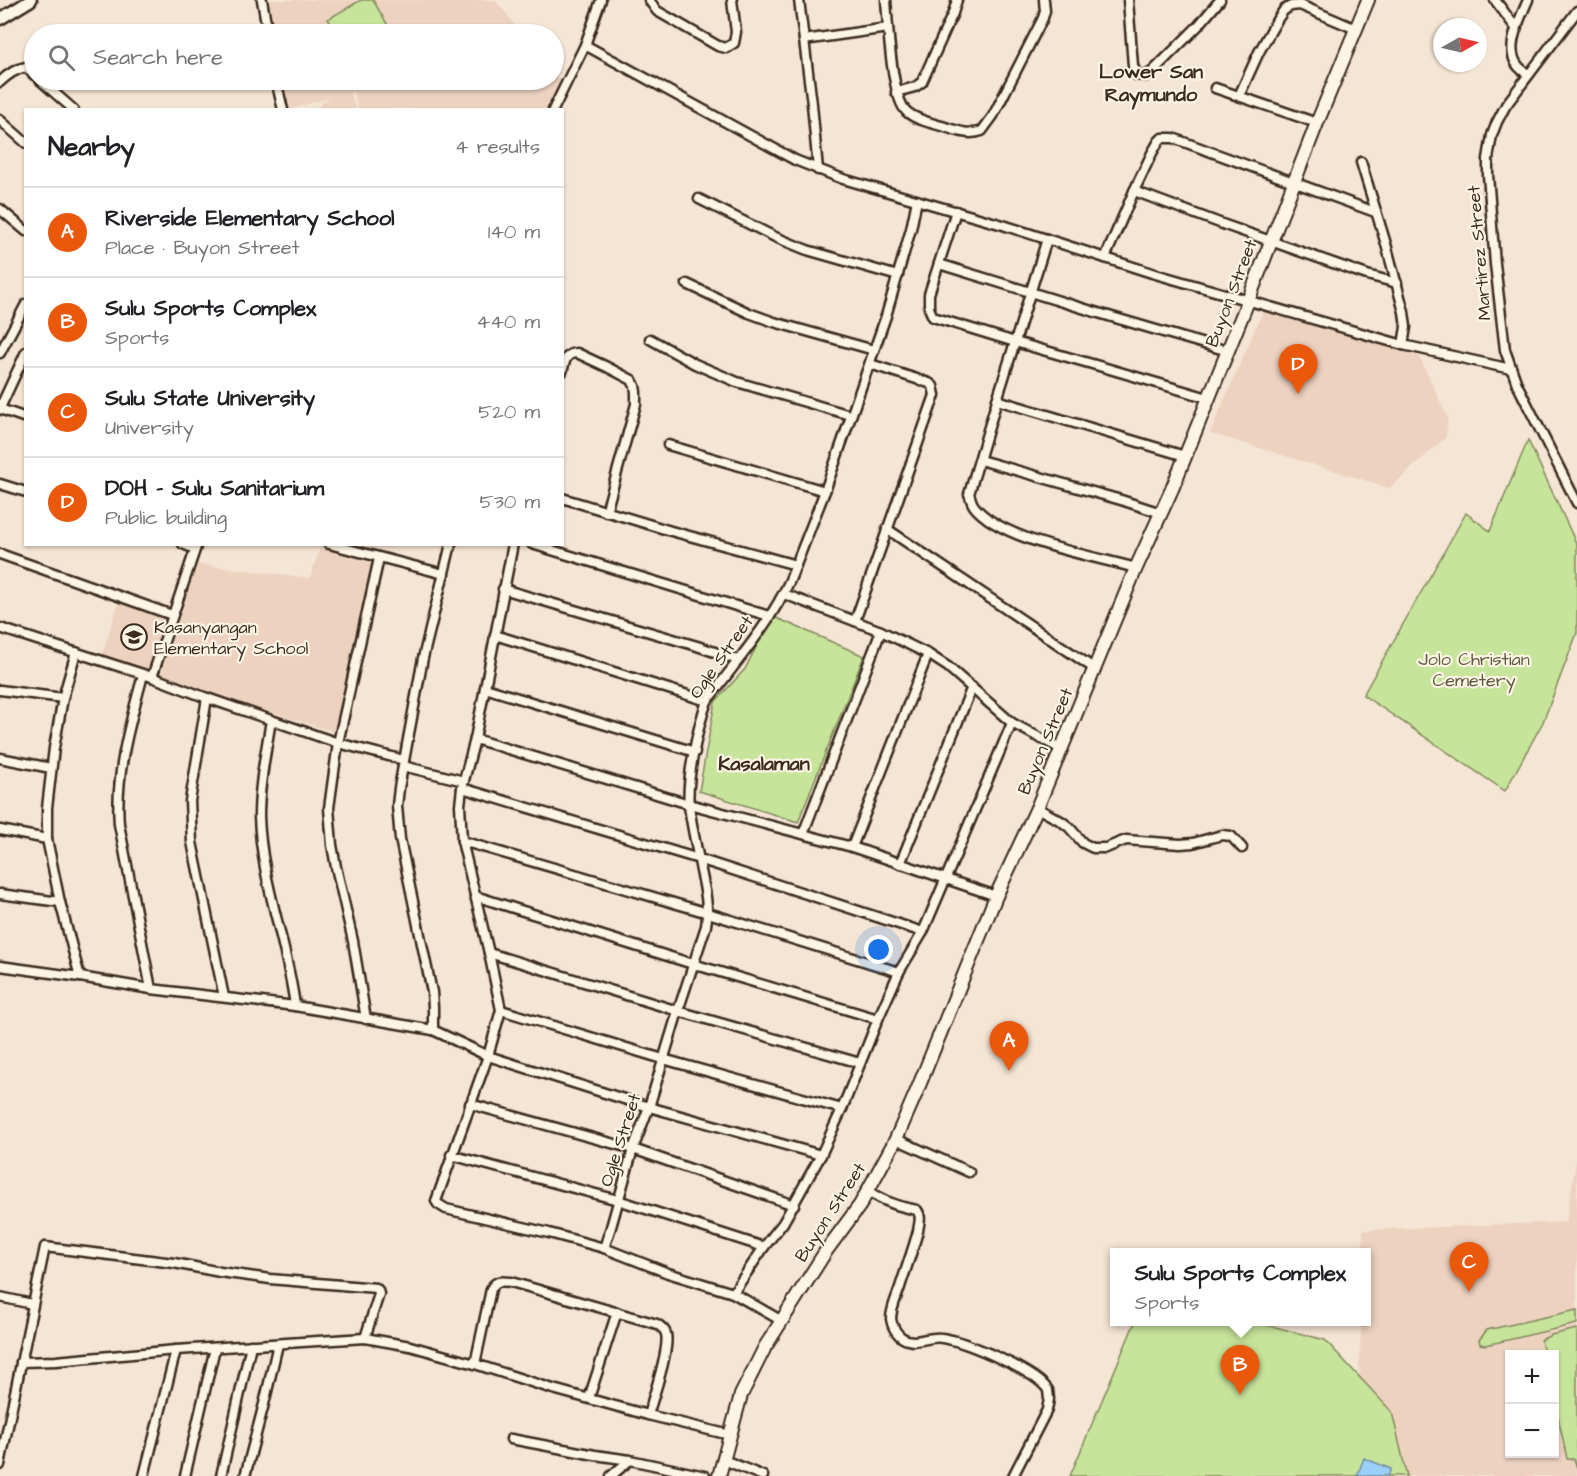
<!DOCTYPE html>
<meta charset="utf-8">
<style>
:root{--surface:#fff;--page:#f6f6f6;--text:#202124;--muted:#757577;--line:#e0e0e0;--accent:#ea580c}
body{margin:0;font-family:"Architects Daughter",sans-serif;background:var(--page);color:var(--text)}
.controls{position:absolute;right:18px;bottom:18px;display:grid;overflow:hidden;border-radius:0px;box-shadow:0 2px 4px #0004}
.controls button{width:54px;height:54px;display:grid;place-items:center;padding:0;border:0;border-bottom:2px solid var(--line);background:var(--surface);color:var(--text);font:30px sans-serif}
.compass{position:absolute;left:1433px;top:18px;width:54px;height:54px;border-radius:50%;background:var(--surface);box-shadow:0 2px 4px #0004;rotate:82deg}
.you{position:absolute;left:879px;top:950px;width:21px;height:21px;margin:-15px;border:4px solid #fff;border-radius:50%;background:#1a73e8;box-shadow:0 0 0 9px #1a73e833}
.badge{display:grid;place-items:center;width:39px;height:39px;border-radius:50%;background:var(--accent);color:#fff;font-size:20px;font-weight:700}
.pin{position:absolute;translate:-50% -50px;filter:drop-shadow(0 2px 3px #0008)}
.pin::after{content:'';position:absolute;top:32px;width:21px;height:18px;background:inherit;clip-path:polygon(0 0,100% 0,50% 100%)}
.popup{position:absolute;left:1110px;top:1248px;width:261px;height:78px;box-sizing:border-box;display:grid;place-content:center;border-radius:0px;background:var(--surface);filter:drop-shadow(0 2px 4px #0005);font-size:20px;white-space:nowrap;color:var(--muted)}
.popup b{font-size:22px;color:var(--text)}
.popup::after{content:'';position:absolute;left:50%;top:100%;margin-left:-12px;border:12px solid transparent;border-top-color:var(--surface)}
.list{margin:0;padding:0;list-style:none}
h2{display:flex;justify-content:space-between;align-items:center;height:78px;margin:0;padding:0 24px;font-size:26px}
h2 small{font-size:20px;font-weight:400;color:var(--muted)}
.list li{display:grid;grid-template-columns:39px 1fr auto;gap:18px;align-items:center;box-sizing:border-box;height:90px;padding:0 24px;border-top:2px solid var(--line)}
.list b{display:block;font-size:22px;white-space:nowrap}
.list p{margin:0;font-size:20px;white-space:nowrap;color:var(--muted)}
.list em{font-size:20px;font-style:normal;color:var(--muted)}
.icon{flex:none;width:33px;height:33px;fill:none;stroke:currentColor;stroke-width:2;stroke-linecap:round;stroke-linejoin:round}
.map{position:relative;flex:none;width:1577px;height:1476px;overflow:hidden}
.search{position:absolute;background:var(--surface);box-shadow:0 2px 4px #0004;left:24px;top:24px;width:540px;height:66px;display:flex;align-items:center;gap:15px;box-sizing:border-box;padding:0 21px;border-radius:33px;color:var(--muted);font-size:22px}
.panel{position:absolute;background:var(--surface);box-shadow:0 2px 4px #0004;left:24px;top:108px;width:540px;height:438px;border-radius:0px}
.map>svg:first-child{display:block}
</style>
<div class="map">
<svg width="1577" height="1476" viewBox="0 0 1577 1476">
<rect width="100%" height="100%" fill="#f5e5d4"/>
<filter id="ink" filterUnits="userSpaceOnUse"><feTurbulence type="fractalNoise" baseFrequency=".0167" numOctaves="2"/><feDisplacementMap in="SourceGraphic" scale="12" xChannelSelector="R" yChannelSelector="G"/><feConvolveMatrix kernelMatrix="1 2 1 2 8 2 1 2 1" color-interpolation-filters="sRGB"/></filter>
<g filter="url(#ink)">
<g fill="#edd2c0" fill-rule="evenodd">
<path d="M265 0H495L522 34H272Z"/>
<path d="M554 73 561 82 545 109H358L353 91 348 93H350L356 109H315L329 98 287 110 281 80H554Z"/>
<path d="M1263 311 1419 356 1448 418 1446 437 1390 488 1210 433Z"/>
<path d="M320 548 372 563 337 733 160 677 197 564 310 578Z"/>
<path d="M119 602 166 617 148 672 101 657Z"/>
<path d="M1577 1155V1476H1407L1392 1412 1359 1378 1361 1322H1366V1252H1363V1230L1566 1222ZM1510 1354H1554V1454H1510Z"/>
</g>
<g fill="#c7e49b" stroke="#81875c" stroke-width="1.5">
<path d="M361 0H373L393 34H337L328 19Z"/>
<path d="M1528 440 1577 545V633L1543 722 1505 791 1363 695 1466 513 1490 531Z"/>
<path d="M772 616 864 656 798 822 699 791 715 702 745 669Z"/>
<path d="M1577 1310V1324L1486 1345 1480 1344 1479 1340 1487 1330Z"/>
<path d="M1135 1322H1256L1325 1340 1392 1412 1407 1476H1070Z"/>
<path d="M1577 1329V1468L1574 1459H1567L1555 1402 1554 1354H1544L1541 1340 1551 1335Z"/>
</g>
<path fill="#99cff8" stroke="#738da1" stroke-width="1.5" d="M1364 1458 1391 1469 1388 1476H1357Z"/>
<g fill="none" stroke-linecap="round" stroke-linejoin="round">
<g stroke="#3b2a1e" stroke-width="13">
<g id="minor">
<path d="M262 0 268 34"/>
<path d="M649 0 657 11 718 46 726 48 734 43 736 32 732 0"/>
<path d="M799 0 812 104 818 170"/>
<path d="M886 0C888 24 891 98 907 112 916 120 931 123 942 126 955 130 968 136 982 131L993 116 1043 18 1045 11 1044 0"/>
<path d="M1128 0 1133 66 1137 75 1145 76 1152 72 1199 25 1220 0"/>
<path d="M1495 0 1516 28"/>
<path d="M1528 0C1518 23 1498 60 1529 74"/>
<path d="M1577 11 1506 105 1497 122 1492 135 1488 159V175L1495 264 1505 350 1517 384 1577 503"/>
<path d="M804 40 888 28"/>
<path d="M585 45 795 160 843 179 1003 225 1152 273 1403 345 1511 369"/>
<path d="M40 80 74 110"/>
<path d="M276 80 283 110"/>
<path d="M0 82C8 74 15 69 26 67L34 75"/>
<path d="M1215 88 1317 123"/>
<path d="M896 92 915 87 922 82 953 13 957 0"/>
<path d="M1239 96 1259 52 1277 20 1284 10 1291 6 1300 5 1356 29"/>
<path d="M553 110 585 45 601 0"/>
<path d="M0 120 26 143"/>
<path d="M1361 162 1386 244 1404 312 1406 327 1403 345"/>
<path d="M1134 191 1225 225 1367 275 1397 283"/>
<path d="M699 199 775 237 807 250 898 276"/>
<path d="M0 209 26 231"/>
<path d="M956 211 929 294V308L933 317 1015 342 1106 368 1208 398"/>
<path d="M1047 239 997 400 969 494C971 498 971 502 974 506 1001 541 1094 556 1136 568"/>
<path d="M1105 258 1134 191 1152 153 1159 141 1162 138H1173L1375 212"/>
<path d="M939 264 1095 312 1228 351"/>
<path d="M687 284 749 313 774 322 874 350"/>
<path d="M650 339 695 364 737 382 850 415"/>
<path d="M0 353 26 304"/>
<path d="M562 372C565 362 565 353 577 353L607 367 632 380 635 386 636 392V404L606 512"/>
<path d="M997 400 1185 456"/>
<path d="M0 408 26 352"/>
<path d="M0 409 26 418"/>
<path d="M668 445 825 491"/>
<path d="M980 460 1121 500 1161 513"/>
<path d="M0 484 26 492"/>
<path d="M562 498 671 531 796 565"/>
<path d="M887 529 1095 669"/>
<path d="M183 544 195 549"/>
<path d="M329 544 444 574"/>
<path d="M513 544 475 739 462 788 460 805 462 841 489 953 501 1010 488 1056 436 1201 438 1204 446 1209 549 1233 604 1248 668 1273 733 1293 782 1321"/>
<path d="M532 544 769 616"/>
<path d="M0 554 172 615"/>
<path d="M503 589 697 646 738 660"/>
<path d="M784 594 881 631 928 654 948 667 1012 723 1061 749"/>
<path d="M855 621 935 395 933 386 929 383 870 364"/>
<path d="M0 628 152 677 207 698 338 743 404 760"/>
<path d="M495 635 707 701"/>
<path d="M76 652 63 698 54 748 47 808V839L60 902 80 977"/>
<path d="M143 675C130 723 115 774 119 824L151 989"/>
<path d="M152 677 197 544"/>
<path d="M485 688 695 752"/>
<path d="M0 690 63 698"/>
<path d="M207 698 190 801 192 842 224 997"/>
<path d="M271 720C266 752 259 784 259 816 261 881 287 942 295 1006"/>
<path d="M475 739 689 804 852 847 996 896"/>
<path d="M0 758 51 768"/>
<path d="M403 766 464 781"/>
<path d="M462 788 699 859 923 932"/>
<path d="M1037 808 1061 821 1069 827 1083 843 1093 848H1106L1126 840 1180 844 1193 843 1222 835 1231 836 1242 848"/>
<path d="M0 830 47 839"/>
<path d="M803 834 881 631"/>
<path d="M462 841 708 913 899 972"/>
<path d="M852 847 928 654"/>
<path d="M900 864 972 687"/>
<path d="M0 894 60 902"/>
<path d="M475 896 693 964 878 1019"/>
<path d="M489 953 678 1011 860 1063"/>
<path d="M0 966 80 977 151 989 295 1006 433 1030 488 1056 649 1107 821 1155"/>
<path d="M501 1010 663 1059 842 1109"/>
<path d="M366 1019 353 941 336 867 332 845 329 808 338 743 379 558"/>
<path d="M433 1030V1007L432 992 400 839 397 806 399 788 423 658 451 544"/>
<path d="M470 1104 633 1149 794 1205"/>
<path d="M896 1139 969 1172"/>
<path d="M451 1155 618 1200 764 1247"/>
<path d="M868 1191C885 1202 897 1206 917 1210 922 1217 919 1223 918 1231 913 1249 907 1266 901 1284 898 1295 891 1307 891 1319 892 1325 895 1331 899 1335 912 1348 928 1335 942 1338 965 1341 1036 1371 1048 1390L1049 1399 1047 1410 1013 1476"/>
<path d="M604 1248 611 1227 633 1149 649 1107 678 1011 706 926C709 907 705 889 701 871 697 849 692 828 689 806 686 780 698 726 707 701 736 662 770 624 790 580L825 491 886 316 911 229 917 200"/>
<path d="M733 1293 764 1247 783 1223 821 1155 842 1109 878 1019 899 972 923 932 1012 723"/>
<path d="M0 1297 32 1304"/>
<path d="M21 1362 56 1361 176 1350 365 1338 410 1346 475 1364 553 1389 648 1415 730 1435"/>
<path d="M475 1364 491 1289C496 1280 501 1281 511 1282L657 1324C661 1327 665 1329 666 1334 670 1349 653 1398 648 1415"/>
<path d="M589 1398 617 1312"/>
<path d="M511 1439 595 1455 630 1460 705 1476"/>
<path d="M724 1460 763 1476"/>
<path d="M0 1465 45 1247 174 1263 220 1272 270 1279 376 1288 378 1290 379 1294 365 1338"/>
<path d="M144 1476 176 1350"/>
<path d="M185 1476 215 1348"/>
<path d="M221 1476 251 1345"/>
<path d="M245 1476 265 1400 278 1344"/>
<path d="M611 1476 630 1460"/>
</g>
</g>
<g stroke="#3b2a1e" stroke-width="15">
<path id="tertiary" d="M0 19 31 0"/>
</g>
<g stroke="#3b2a1e" stroke-width="16">
<path id="secondary" d="M719 1476 741 1395 765 1347 826 1251 860 1205 896 1139 916 1093 996 896 1037 808 1136 568 1172 489 1248 301 1317 123 1368 0"/>
</g>
<use href="#minor" stroke="#fcf5e5" stroke-width="8"/>
<use href="#tertiary" stroke="#fcf5e5" stroke-width="10"/>
<use href="#secondary" stroke="#fcf5e5" stroke-width="12"/>
</g>
</g>
<defs>
<g id="school-ring" transform="scale(1.35)"><circle r="9.5" fill="#fcf5e5" stroke="#3b2a1e" stroke-width="1.5"/><path d="M0-5L7-2L0 1L-7-2ZM-4 1L0 2.5L4 1V4Q0 6-4 4Z" fill="#3b2a1e"/></g>
</defs>
<g fill-rule="evenodd">
<use href="#school-ring" x="134" y="637"/>
</g>
<g text-anchor="middle" stroke-width="4.5" stroke-linejoin="round" paint-order="stroke">
<g font-size="18" fill="#3b2a1e" stroke="#fcf5e5">
<text transform="translate(1479 253) rotate(-95)" y="6">Martirez Street</text>
<text transform="translate(1231 293) rotate(-69)" y="6">Buyon Street</text>
<text transform="translate(721 657) rotate(-55)" y="6">Ogle Street</text>
<text transform="translate(1045 741) rotate(-67)" y="6">Buyon Street</text>
<text transform="translate(620 1140) rotate(-72)" y="6">Ogle Street</text>
<text transform="translate(830 1212) rotate(-57)" y="6">Buyon Street</text>
</g>
<g font-size="18" fill="#3b2a1e" stroke="#fcf5e5" text-anchor="start">
<text x="154" y="633">Kasanyangan<tspan x="154" dy="21">Elementary School</tspan></text>
</g>
<g font-size="18" fill="#5e583d" stroke="#fcf5e5">
<text x="1474" y="665">Jolo Christian<tspan x="1474" dy="21">Cemetery</tspan></text>
</g>
<g font-size="20" font-weight="bold" fill="#3b2a1e" stroke="#fcf5e5">
<text x="1151" y="78">Lower San<tspan x="1151" dy="23">Raymundo</tspan></text>
<text x="764" y="770">Kasalaman</text>
</g>
</g>
</svg>
<div class="controls">
<button>+</button>
<button>−</button>
</div>
<svg class="compass" viewBox="-18 -18 36 36"><path d="M0-13l5 13h-10z" fill="#e53935"/><path d="M0 13l5-13h-10z" fill="#757577"/></svg>
<div class="you"></div>
<div class="pin badge" style="left:1009px;top:1071px">A</div>
<div class="pin badge" style="left:1240px;top:1395px">B</div>
<div class="popup"><b>Sulu Sports Complex</b>Sports</div>
<div class="pin badge" style="left:1469px;top:1292px">C</div>
<div class="pin badge" style="left:1298px;top:394px">D</div>
<div class="search"><svg class="icon" aria-label="search" viewBox="0 0 24 24"><circle cx="10" cy="10" r="6"/><path d="M15 15l6 6"/></svg>Search here</div>
<section class="panel">
<h2>Nearby<small>4 results</small></h2>
<ul class="list">
<li><span class="badge">A</span><div><b>Riverside Elementary School</b><p>Place · Buyon Street</p></div><em>140 m</em></li>
<li><span class="badge">B</span><div><b>Sulu Sports Complex</b><p>Sports</p></div><em>440 m</em></li>
<li><span class="badge">C</span><div><b>Sulu State University</b><p>University</p></div><em>520 m</em></li>
<li><span class="badge">D</span><div><b>DOH - Sulu Sanitarium</b><p>Public building</p></div><em>530 m</em></li>
</ul>
</section>
</div>
